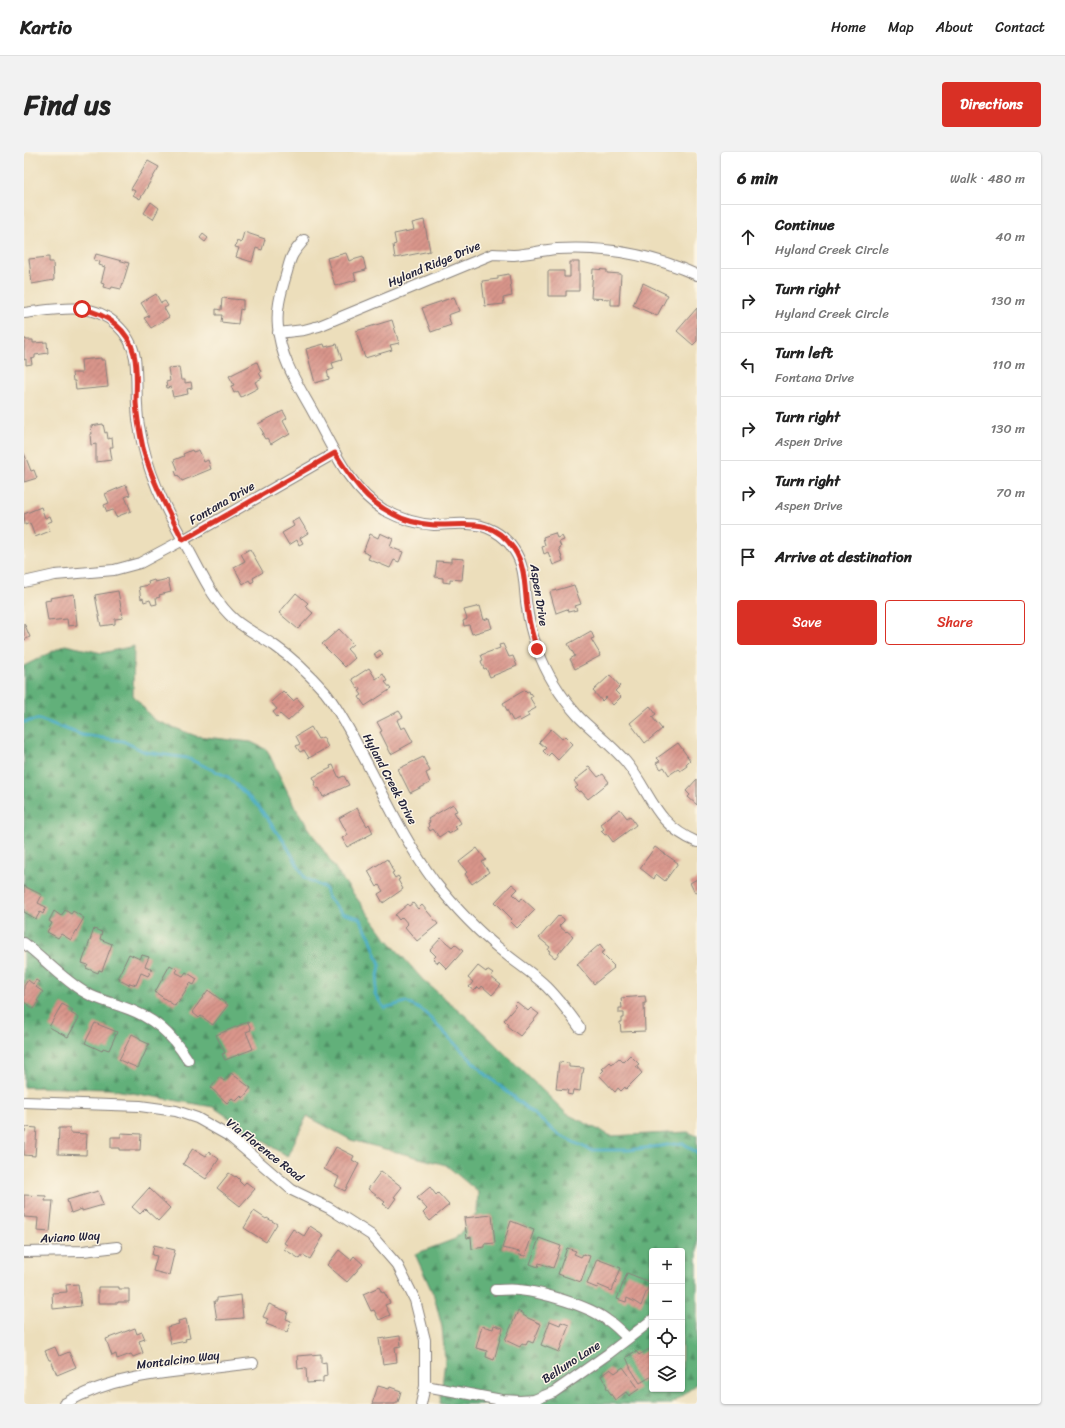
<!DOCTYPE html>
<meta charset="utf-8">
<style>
:root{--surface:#fff;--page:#f2f2f2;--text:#222;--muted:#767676;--line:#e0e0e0;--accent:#d93025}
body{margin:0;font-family:Sriracha,sans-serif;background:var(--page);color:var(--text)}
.controls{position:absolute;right:12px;bottom:12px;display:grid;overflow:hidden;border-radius:4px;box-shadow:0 1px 3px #0004}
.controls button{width:36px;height:36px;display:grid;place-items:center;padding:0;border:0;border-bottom:1px solid var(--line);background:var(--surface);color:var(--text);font:20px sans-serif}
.stop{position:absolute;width:12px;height:12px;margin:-9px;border:3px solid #d93025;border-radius:50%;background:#fff}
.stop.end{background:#d93025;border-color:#fff;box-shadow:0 1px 4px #0008}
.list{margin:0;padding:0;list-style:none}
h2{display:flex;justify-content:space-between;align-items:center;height:52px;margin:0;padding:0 16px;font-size:17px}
h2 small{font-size:13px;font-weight:400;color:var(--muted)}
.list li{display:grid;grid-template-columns:26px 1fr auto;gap:12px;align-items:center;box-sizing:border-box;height:64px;padding:0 16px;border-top:1px solid var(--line)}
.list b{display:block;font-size:15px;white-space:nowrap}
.list p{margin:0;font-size:13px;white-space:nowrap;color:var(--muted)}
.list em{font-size:13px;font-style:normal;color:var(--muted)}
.actions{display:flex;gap:8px;padding:12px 16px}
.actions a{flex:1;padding:9px 0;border:1px solid var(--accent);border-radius:4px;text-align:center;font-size:14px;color:var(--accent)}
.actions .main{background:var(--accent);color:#fff}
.icon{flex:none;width:22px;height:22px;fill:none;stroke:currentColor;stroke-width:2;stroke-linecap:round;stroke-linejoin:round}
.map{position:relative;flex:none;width:673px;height:1252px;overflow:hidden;border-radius:4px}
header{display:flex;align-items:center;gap:24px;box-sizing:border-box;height:56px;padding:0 20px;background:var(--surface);border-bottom:1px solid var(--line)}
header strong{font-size:19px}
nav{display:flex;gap:22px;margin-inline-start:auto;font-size:14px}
.intro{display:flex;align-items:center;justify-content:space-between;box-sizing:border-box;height:96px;padding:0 24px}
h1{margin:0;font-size:28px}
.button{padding:10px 18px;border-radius:4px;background:var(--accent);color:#fff;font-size:14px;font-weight:700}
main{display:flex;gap:24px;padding:0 24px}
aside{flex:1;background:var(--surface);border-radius:4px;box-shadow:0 1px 3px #0004}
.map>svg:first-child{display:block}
</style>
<header>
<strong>Kartio</strong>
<nav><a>Home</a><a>Map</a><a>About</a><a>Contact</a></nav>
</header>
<div class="intro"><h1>Find us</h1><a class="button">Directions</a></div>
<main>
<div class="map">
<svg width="673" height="1252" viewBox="0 0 673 1252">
<defs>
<pattern id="forest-firs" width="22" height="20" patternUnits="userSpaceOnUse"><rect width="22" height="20" fill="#62b07a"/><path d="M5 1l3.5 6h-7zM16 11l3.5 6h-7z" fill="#508f65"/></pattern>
<pattern id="building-hatch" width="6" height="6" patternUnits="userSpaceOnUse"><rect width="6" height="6" fill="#d9958b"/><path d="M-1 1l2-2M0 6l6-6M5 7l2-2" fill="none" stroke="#b07973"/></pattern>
</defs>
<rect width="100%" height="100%" fill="#fcf5e5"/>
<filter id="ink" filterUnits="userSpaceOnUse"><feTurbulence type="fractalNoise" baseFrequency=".025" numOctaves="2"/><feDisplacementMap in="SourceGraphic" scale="8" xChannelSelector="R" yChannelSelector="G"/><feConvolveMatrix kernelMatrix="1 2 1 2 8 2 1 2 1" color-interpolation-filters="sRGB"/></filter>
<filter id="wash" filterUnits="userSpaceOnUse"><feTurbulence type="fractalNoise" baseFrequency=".012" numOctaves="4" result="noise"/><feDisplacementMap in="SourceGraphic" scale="16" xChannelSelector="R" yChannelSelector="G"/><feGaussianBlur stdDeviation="0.9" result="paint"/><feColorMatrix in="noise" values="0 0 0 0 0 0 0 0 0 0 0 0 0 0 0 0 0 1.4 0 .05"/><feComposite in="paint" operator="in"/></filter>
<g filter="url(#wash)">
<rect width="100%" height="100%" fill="#ecdebb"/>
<path fill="url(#forest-firs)" stroke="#42695a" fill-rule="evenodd" d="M41 493 78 501 110 494 109 543 130 568 172 584 227 590 243 598 271 655 317 725 363 787 399 828 444 866 543 962 587 984 664 980 673 984V1232L647 1252H416L421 1208 418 1175 410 1144 391 1102 431 1087 453 1061 454 1040 422 1013 327 988 283 964 263 1005 189 955 85 937 0 935V514ZM628 1099H658V1237H628Z"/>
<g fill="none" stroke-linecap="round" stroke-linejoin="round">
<path stroke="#44aac4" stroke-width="3" d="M0 570 15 567 58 583 99 589 121 600 163 606 204 625 234 654 261 691 281 726 301 736 304 745 318 761 335 766 346 785 356 813 351 842 360 856 382 850 399 859 458 919 535 983 566 998H605L659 991 673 1001"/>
</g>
<g id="blocks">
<g fill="url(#building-hatch)">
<path d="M124 9 135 15 116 47 109 43 111 39 107 37Z"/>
<path d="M127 50 135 56 129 67 120 61Z"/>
<path d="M400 68 406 99 371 106 369 93 372 92 370 82 390 78 388 71Z"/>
<path d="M220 80 241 87 238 98 232 96 228 110 212 105 215 96 211 95 213 89 217 91Z"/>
<path d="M179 82 184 86 181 90 176 86Z"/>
<path d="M322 101 325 109 339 105 342 118 330 121 332 128 311 134 303 106Z"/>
<path d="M72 102 105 111 97 137 88 135 87 137 79 135 80 132 77 131 81 115 75 113 76 110 70 108Z"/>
<path d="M25 105V110H29L30 128 8 132 5 107Z"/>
<path d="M546 110H555V139H542V144H524V119H540V125H546Z"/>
<path d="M569 117 583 118V121L597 122 595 153H587V147L567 146Z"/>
<path d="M485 122 488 144 479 146 480 152 461 154 458 129 474 127V124Z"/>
<path d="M619 131 644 143 633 164 609 153Z"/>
<path d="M132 142 137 151 141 149 144 154 140 156 145 165 127 176 120 166 125 164 117 151Z"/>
<path d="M430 145 435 159 424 163 427 173 407 180 398 156Z"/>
<path d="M198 146 219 148V158L216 157 214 172 197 170 198 163H192V157L197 158Z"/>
<path d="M673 156V189L669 193 653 179Z"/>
<path d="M368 168 375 191 366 193 368 198 341 206 332 179Z"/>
<path d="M0 187H2V188H9V191L23 190 24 201 11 203V206L7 207 8 212 2 213V207L0 208Z"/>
<path d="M300 192 301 195 313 192 318 208 308 211 310 217 303 219 305 227 291 231 282 197Z"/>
<path d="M77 206V208H81L84 235 52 238 51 229H49L48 221H58L57 208Z"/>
<path d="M233 210 237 220 235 221 238 226 231 230 234 236 217 245 214 239 210 241 207 234 210 233 205 224Z"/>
<path d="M155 215 157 228H161V231L167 230 168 236 163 237 164 242 149 245 147 235 143 236 142 230 146 229 144 216Z"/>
<path d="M259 259 263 266 259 269 266 282 261 285 260 284 247 292 243 286 241 287 238 282H240L234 272Z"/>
<path d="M79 272 81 281 83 280 84 287 88 286 89 295H86L88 308 72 310V292L67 293 66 282H68L67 274Z"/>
<path d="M168 298 169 300 175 298 180 310 184 308 187 317 158 329 154 323 153 324 151 319 154 318 150 308 160 304 159 302Z"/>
<path d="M0 301 7 319 10 318 13 326 0 330Z"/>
<path d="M102 333 106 343 101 345 107 359 92 365 89 358 83 360 80 353 85 351 81 342Z"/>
<path d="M17 355 21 366 26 364 28 369 23 371 26 379 11 385 6 371 1 373 0 362Z"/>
<path d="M275 366 284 381 276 386 279 391 275 393 273 388 265 393 258 381 270 374 268 370Z"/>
<path d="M356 381 369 387 366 395 379 400 375 410 370 408 366 416 344 407 346 403 339 400 346 382 354 386Z"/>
<path d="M531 381 533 386 538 384 540 388 535 390 537 395 535 396 539 409 529 413 524 400 520 402 518 395 521 394 519 385Z"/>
<path d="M226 397 239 420 229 426 230 429 227 431 225 428 219 432 210 415 221 409 217 402Z"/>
<path d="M427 406 440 407 438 428 426 427V431L419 430V426L411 425 413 409 427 410Z"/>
<path d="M144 427 147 440 135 443 136 445 132 446 133 452 128 453 126 448 120 450 119 446 117 447 115 435 125 433 124 430 130 428 131 430Z"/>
<path d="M550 433 557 452 551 454 553 458 544 460 543 457 532 461 526 440Z"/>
<path d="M94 439 99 466 91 467V472L77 474 71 443Z"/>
<path d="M272 441 284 451 281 454 289 461 274 477 255 461Z"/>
<path d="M50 442 53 473 44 474 43 467 24 469 21 449 27 448 26 446Z"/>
<path d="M456 454 460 468 465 466 468 476 448 482 445 473 440 474 439 469 443 467 440 458Z"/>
<path d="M0 471 6 485 0 488Z"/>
<path d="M315 477 329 492 323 497 331 506 321 515 298 492Z"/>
<path d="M567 479 570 486 567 487 576 502H575L576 504 551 517 546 507 551 504 544 492Z"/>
<path d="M479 492 485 505 489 504 493 514 466 525 462 516 460 517 457 509 459 508 457 503 476 496 475 493Z"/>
<path d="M356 498 359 502 353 506 350 502Z"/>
<path d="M345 516 352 527 359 522 363 529 361 530 367 537 341 554 335 545 338 543 335 539 337 538 336 535 334 537 328 527Z"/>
<path d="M586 523 596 534 591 539 597 545 589 553 582 545 578 549 569 539Z"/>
<path d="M501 538 503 540 505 539 506 542 507 541 509 544 506 546 512 556 503 561 505 564 496 569 495 566 489 569 479 551Z"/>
<path d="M259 539 269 549 273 546 280 554 264 569 256 562 253 565 249 560 253 557 247 550Z"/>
<path d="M626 554 632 562 628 565 638 577 621 591 606 571Z"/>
<path d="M375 559 379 565 373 568 377 577 381 575 389 590 367 602 356 580 358 579 353 570Z"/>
<path d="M287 575 294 587 299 585 304 595 285 606 280 598 276 600 272 594 276 592 272 584Z"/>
<path d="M527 577 538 587 541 584 549 592 534 608 527 601 524 604 519 599 522 596 515 590Z"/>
<path d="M654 591 666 608 662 612 663 614 656 619 654 617 645 623 640 615 637 617 632 611 636 609 633 606Z"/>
<path d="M399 605 406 619 402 621 406 631 386 641 374 617Z"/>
<path d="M309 613 315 626 320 624 325 633 299 645 295 636 293 637 290 632 292 631 289 625 307 616 306 614Z"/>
<path d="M565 614 574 625 579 622 585 630 564 647 557 639 555 640 551 636 554 634 550 629 565 617 563 615Z"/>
<path d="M673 627V653L664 645 666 643 662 639Z"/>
<path d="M429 652 433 659 430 660 437 671 431 675 433 677 425 682 424 679 415 685 409 677 406 679 404 675 405 674 404 671 406 670 404 667Z"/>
<path d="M333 656 343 674 345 672 349 681 323 695 318 686 324 683 315 666Z"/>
<path d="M596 657 603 666 606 664 612 673 589 690 583 682 581 683 577 679 580 677 576 672Z"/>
<path d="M631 695 654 711 641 729 632 722 630 727 616 716Z"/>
<path d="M453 696 462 708 458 710 465 720 448 732 441 722 443 720 435 710Z"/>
<path d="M363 707 368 716H367L370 720 368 721 371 726 374 724 376 727 374 728 379 737 359 751 354 742 359 739 355 733 353 735 344 719Z"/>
<path d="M673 727V740L671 741 666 731Z"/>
<path d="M488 732 494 737 489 742 496 749 498 746 511 758 493 776 486 769 488 767 471 750Z"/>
<path d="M0 734 18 743 14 751 22 755 19 762 16 760 12 767 0 760Z"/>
<path d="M389 751 394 757 398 753 414 772 393 789 381 775 384 772 378 765 375 768 371 763 384 752 385 754Z"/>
<path d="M41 758 47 762 49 759 60 766 47 788 37 782 34 786 23 780 28 771 25 769 30 759 37 764Z"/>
<path d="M534 764 535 765 536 764 540 767V769L535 774 542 780 543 779 549 784 531 806 525 801 526 799 524 798 526 795 515 786Z"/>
<path d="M70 777 78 780 76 787 88 792 78 819 75 818 74 821 62 816 64 813 58 811Z"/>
<path d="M417 786 428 795 431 792 439 799 423 817 415 809 414 811 409 807 412 804 406 798Z"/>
<path d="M576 792 581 799 577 801 590 814 589 815 590 816 570 832 553 812Z"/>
<path d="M105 802 116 807 118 803 125 805 121 814 128 817 124 824 117 821 112 833 106 831 105 833 95 828 96 826 94 825Z"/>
<path d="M146 813 153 817 151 820 159 824 162 820 173 827 170 833 166 831 154 851 153 850 151 854 131 840Z"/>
<path d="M454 814 462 820 463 818 469 822 467 825 477 833 468 843 458 834 456 837 454 835 450 839 445 835 449 830 444 826Z"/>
<path d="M4 828 9 832 12 828 15 830 12 835 19 840 13 849 15 850 10 857 0 850V834Z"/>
<path d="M184 838 204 853 189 873 177 864 175 866 168 860Z"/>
<path d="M621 844 622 851H620L621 879 597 880 596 870H598V866H600V861H595V856H598L597 846Z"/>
<path d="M493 850 504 859 507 856 515 862 496 884 483 874 484 872 480 868 492 854 490 853Z"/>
<path d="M38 852 49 858 47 861 55 866 44 885 25 875Z"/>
<path d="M224 870 227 878 222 880 229 897 201 908 198 902 201 901 192 883Z"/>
<path d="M71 871 93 880 85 898 79 896 78 899 61 891Z"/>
<path d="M108 882 116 886V888L125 892 114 916 95 908Z"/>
<path d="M606 903 615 912 612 914 618 921 602 937 601 935 597 939 594 936 591 940 575 923 580 918 578 917 586 910 588 912 595 906 599 910Z"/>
<path d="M535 910 545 911V915L560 916 559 921H558L556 939 549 938 548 943 543 942 544 938 532 937Z"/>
<path d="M207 921 227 936 219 946 217 944 212 949 208 946 203 951 187 936 195 925 200 929Z"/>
<path d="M2 975 13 976 11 1004 0 1003V980H1Z"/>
<path d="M35 976H46V981L63 982 62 1003 34 1002Z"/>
<path d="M97 981 117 982 116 998H96V996H87V985H97Z"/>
<path d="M312 995 330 1004 328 1008 335 1012 321 1039 311 1034 315 1025 300 1017Z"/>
<path d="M169 996 182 1004 185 1000 195 1007 182 1027 159 1012Z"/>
<path d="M357 1019 378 1035 370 1045 372 1046 365 1056 359 1052 361 1050 344 1037Z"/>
<path d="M205 1021 211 1025 212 1024 216 1028 215 1029 219 1033 222 1030 231 1037 216 1054 193 1036Z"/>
<path d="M406 1035 412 1043 414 1041 425 1053 406 1069 399 1061 403 1057 393 1046Z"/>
<path d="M125 1036 146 1056 134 1069 121 1057 116 1062 108 1055Z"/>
<path d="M74 1039 79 1053 58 1059V1057L47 1061 43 1048Z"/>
<path d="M0 1043 22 1044 21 1049H29L26 1080 13 1079 14 1066 0 1065Z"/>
<path d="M230 1059 242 1067 243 1066 253 1072 242 1090 220 1076Z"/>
<path d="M468 1063 471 1091 460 1092V1095L448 1097 447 1085 443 1086 440 1066Z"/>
<path d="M487 1069 510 1078 501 1104 495 1103 496 1100 478 1096Z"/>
<path d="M286 1074 300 1083 286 1107 279 1103 276 1107 260 1097 263 1093 260 1091 269 1077 280 1084Z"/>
<path d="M515 1086 537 1094 529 1116 515 1111 514 1115 506 1112Z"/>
<path d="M130 1093 151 1098 145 1123 129 1119 133 1104 128 1103Z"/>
<path d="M543 1096 552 1099 550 1102 557 1105 559 1102 566 1104 557 1130 534 1122Z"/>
<path d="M315 1098 327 1108 330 1104 339 1112 323 1130 303 1113Z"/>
<path d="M573 1107 597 1116 588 1139 574 1133 573 1136 563 1132Z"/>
<path d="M603 1121 626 1130 617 1154 611 1150 603 1146 602 1150 593 1147Z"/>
<path d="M54 1132 57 1154 29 1157 28 1141 43 1140 42 1133Z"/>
<path d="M74 1135H95V1137H105V1150H94V1151H74Z"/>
<path d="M355 1135 358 1141 360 1140 366 1151 361 1153 366 1163 355 1168 350 1158 347 1159 339 1142Z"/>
<path d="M217 1143 219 1166 193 1168 190 1149H193V1146Z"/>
<path d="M245 1152 264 1160 262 1167 267 1169 263 1180 242 1172 244 1167 239 1165Z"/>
<path d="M494 1159 499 1162V1163L504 1166 517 1172 509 1191 504 1189 502 1193 498 1191 496 1195 481 1188Z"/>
<path d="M162 1167 166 1186 161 1187 162 1189 147 1192 143 1175 155 1172 154 1169Z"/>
<path d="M526 1169 536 1173 537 1170 545 1173 535 1200 517 1193Z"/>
<path d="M470 1173 479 1176 470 1208 462 1205 463 1199 452 1196 458 1174 469 1177Z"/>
<path d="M111 1176 113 1182 118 1180 121 1187 115 1189 119 1201 109 1205 107 1202 93 1207 92 1202 88 1204 82 1187Z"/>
<path d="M376 1184 377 1194 371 1195 373 1210 359 1212 355 1187Z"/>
<path d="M31 1195 35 1204 45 1200 52 1215 33 1223 27 1208H25L21 1199Z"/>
<path d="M625 1197 628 1202V1224L616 1231 607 1217 602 1205 612 1199 615 1203Z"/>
<path d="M297 1202V1211L302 1210 303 1224 299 1225V1230L283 1231 282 1216 274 1217 273 1204Z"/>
<path d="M599 1215 615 1237 605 1244 602 1240 591 1248 582 1235 583 1234 577 1224 586 1217 591 1221Z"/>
<path d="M354 1234 365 1237 366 1235 377 1239 374 1250H372L371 1252H348Z"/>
</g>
</g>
</g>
<g filter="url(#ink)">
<use href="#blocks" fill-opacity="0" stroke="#87807b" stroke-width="1"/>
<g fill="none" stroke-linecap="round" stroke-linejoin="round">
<g stroke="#87807b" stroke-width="12">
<g id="street">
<path d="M280 88C276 93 271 98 268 104 265 110 264 117 262 123 257 141 252 157 254 175 256 206 274 233 289 260 308 294 325 337 360 358 375 366 393 372 410 373 421 373 432 371 443 372 462 372 480 382 490 398 501 414 500 431 502 449 504 465 507 481 513 496 522 521 537 545 555 565 570 580 588 593 602 610 628 642 630 672 673 690"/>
<path d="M0 161C19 159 39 155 58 157 84 159 107 181 111 206 114 229 111 252 115 274 122 318 141 357 163 395 177 420 189 449 211 468 223 478 238 485 251 494 270 507 286 523 301 540 316 559 327 581 338 602 361 645 381 690 410 729 430 754 452 778 477 798 492 811 509 821 523 835 535 847 546 862 556 876"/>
<path d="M254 181 280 178 295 174 469 102C476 102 484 103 490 103 505 102 519 98 533 97 581 94 629 103 673 123"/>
<path d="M0 430 31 423 90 418 116 411 159 388 311 301"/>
<path d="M0 791C21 807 39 828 62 841 74 848 86 850 99 855 129 865 147 881 164 908"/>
<path d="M0 950 116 954 152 959 173 966 205 984 268 1038 305 1056 347 1083 374 1114 391 1148 401 1188V1234L397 1252"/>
<path d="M0 1100 59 1099 93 1095"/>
<path d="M471 1138C479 1138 487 1137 495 1138 518 1140 565 1154 583 1168 591 1173 597 1180 604 1186"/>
<path d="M401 1234 478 1248 496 1249 510 1248 530 1240 584 1202 628 1168"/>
<path d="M40 1252C97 1218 165 1220 229 1211"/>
</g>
</g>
<use href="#street" stroke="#fff" stroke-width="10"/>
</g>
</g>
<g fill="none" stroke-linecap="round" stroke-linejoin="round" filter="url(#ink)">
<path stroke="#d93025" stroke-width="5" d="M58 157C83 162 104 177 110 202 114 218 112 235 112 251 113 266 116 282 119 296 128 329 144 359 159 388L311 301C327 326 342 349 369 362 381 369 396 372 410 373 442 374 467 364 490 397 503 416 500 440 504 462 506 474 509 485 513 497"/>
</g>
<g text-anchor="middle" stroke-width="3" stroke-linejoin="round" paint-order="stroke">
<g font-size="12" fill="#22223b" stroke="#fcf5e5">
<text transform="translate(410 112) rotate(-23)" y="4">Hyland Ridge Drive</text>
<text transform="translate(198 351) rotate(-30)" y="4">Fontana Drive</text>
<text transform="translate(515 443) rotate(81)" y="4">Aspen Drive</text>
<text transform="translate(366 627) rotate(62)" y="4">Hyland Creek Drive</text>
<text transform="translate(241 998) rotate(38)" y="4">Via Florence Road</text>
<text transform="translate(46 1085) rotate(-3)" y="4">Aviano Way</text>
<text transform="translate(154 1208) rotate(-7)" y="4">Montalcino Way</text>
<text transform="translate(547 1210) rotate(-33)" y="4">Belluno Lane</text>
</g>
</g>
</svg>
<div class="controls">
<button>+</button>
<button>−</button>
<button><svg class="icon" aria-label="locate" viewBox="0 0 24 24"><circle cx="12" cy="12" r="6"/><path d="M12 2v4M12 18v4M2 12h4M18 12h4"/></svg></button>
<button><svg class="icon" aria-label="layers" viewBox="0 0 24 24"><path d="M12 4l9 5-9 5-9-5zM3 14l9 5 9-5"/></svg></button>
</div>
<div class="stop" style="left:58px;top:157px"></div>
<div class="stop end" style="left:513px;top:497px"></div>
</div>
<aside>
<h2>6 min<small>Walk · 480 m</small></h2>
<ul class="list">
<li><svg class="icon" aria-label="ahead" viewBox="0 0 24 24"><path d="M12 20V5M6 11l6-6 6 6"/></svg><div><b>Continue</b><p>Hyland Creek Circle</p></div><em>40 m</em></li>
<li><svg class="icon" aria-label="right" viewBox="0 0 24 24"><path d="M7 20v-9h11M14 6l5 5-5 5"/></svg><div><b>Turn right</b><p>Hyland Creek Circle</p></div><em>130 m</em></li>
<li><svg class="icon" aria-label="left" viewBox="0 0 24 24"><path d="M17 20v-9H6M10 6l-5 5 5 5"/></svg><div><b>Turn left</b><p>Fontana Drive</p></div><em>110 m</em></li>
<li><svg class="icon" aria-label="right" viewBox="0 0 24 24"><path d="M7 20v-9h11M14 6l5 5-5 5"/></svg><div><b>Turn right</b><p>Aspen Drive</p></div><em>130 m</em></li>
<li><svg class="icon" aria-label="right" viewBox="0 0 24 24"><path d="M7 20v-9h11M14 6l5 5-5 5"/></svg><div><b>Turn right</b><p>Aspen Drive</p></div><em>70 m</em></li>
<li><svg class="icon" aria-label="arrive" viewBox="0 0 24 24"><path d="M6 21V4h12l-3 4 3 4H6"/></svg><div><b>Arrive at destination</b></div></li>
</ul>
<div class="actions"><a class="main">Save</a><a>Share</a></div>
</aside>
</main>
